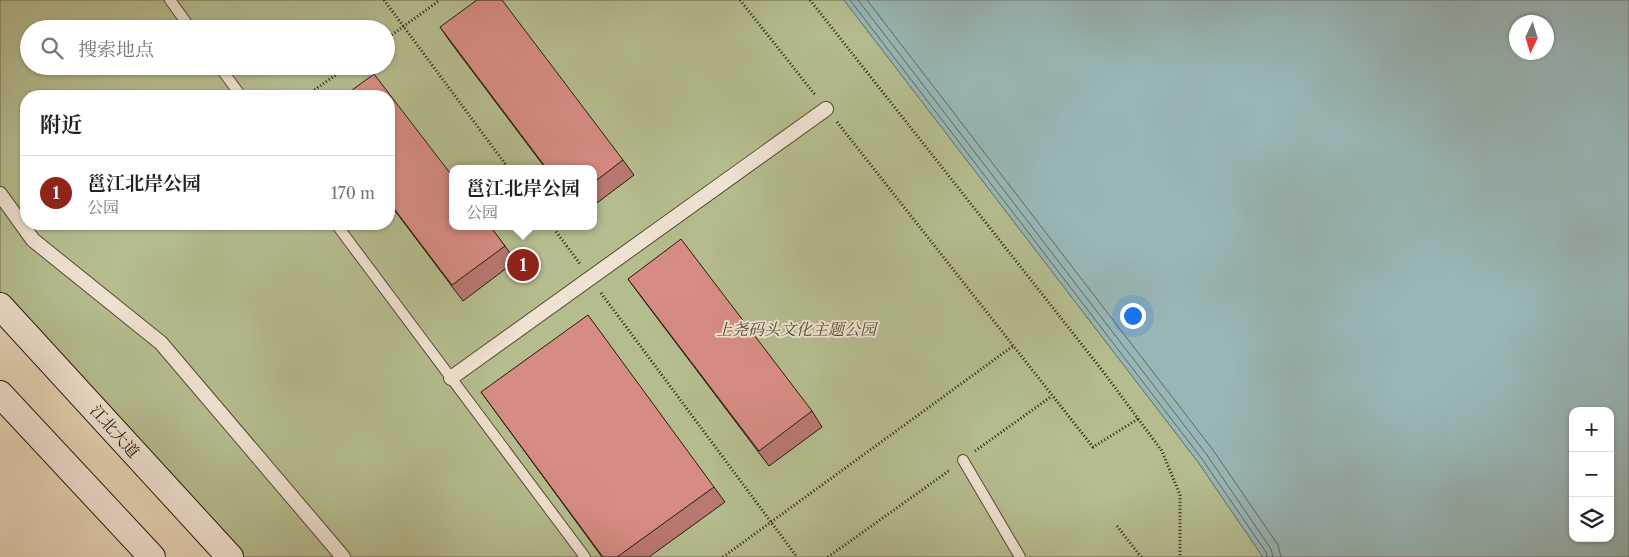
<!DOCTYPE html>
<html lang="zh">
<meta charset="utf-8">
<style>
:root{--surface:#fff;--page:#f6f6f6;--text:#222;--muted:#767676;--line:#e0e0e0;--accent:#8f2418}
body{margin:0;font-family:"Libre Caslon Text","Noto Serif SC",serif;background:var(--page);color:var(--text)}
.controls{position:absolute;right:15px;bottom:15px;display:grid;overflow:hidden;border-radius:10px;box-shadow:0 1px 4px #0004}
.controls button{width:45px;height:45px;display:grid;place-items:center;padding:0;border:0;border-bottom:1px solid var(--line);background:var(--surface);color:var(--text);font:25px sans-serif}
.compass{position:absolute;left:1509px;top:15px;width:45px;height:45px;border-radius:50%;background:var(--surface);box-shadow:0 1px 4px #0004;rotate:184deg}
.you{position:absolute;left:1132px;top:315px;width:18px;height:18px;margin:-12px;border:4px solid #fff;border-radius:50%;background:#1a73e8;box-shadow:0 0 0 8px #1a73e833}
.badge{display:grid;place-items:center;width:32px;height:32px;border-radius:50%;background:var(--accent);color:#fff;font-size:16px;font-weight:700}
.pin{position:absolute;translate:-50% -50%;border:2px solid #fff;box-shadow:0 1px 5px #0006}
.popup{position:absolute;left:449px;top:165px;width:148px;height:65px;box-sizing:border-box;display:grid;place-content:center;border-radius:10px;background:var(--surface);filter:drop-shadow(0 1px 4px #0005);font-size:16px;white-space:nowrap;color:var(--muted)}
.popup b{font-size:19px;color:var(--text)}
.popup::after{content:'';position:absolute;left:50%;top:100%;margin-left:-10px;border:10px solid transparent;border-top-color:var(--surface)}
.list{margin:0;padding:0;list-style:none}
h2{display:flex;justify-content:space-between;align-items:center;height:65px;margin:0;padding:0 20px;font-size:21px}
h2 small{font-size:16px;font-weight:400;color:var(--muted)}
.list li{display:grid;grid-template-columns:32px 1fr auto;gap:15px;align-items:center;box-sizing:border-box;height:75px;padding:0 20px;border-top:1px solid var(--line)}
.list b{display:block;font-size:19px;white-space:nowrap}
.list p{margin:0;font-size:16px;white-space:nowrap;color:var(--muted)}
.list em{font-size:16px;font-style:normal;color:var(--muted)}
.icon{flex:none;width:28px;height:28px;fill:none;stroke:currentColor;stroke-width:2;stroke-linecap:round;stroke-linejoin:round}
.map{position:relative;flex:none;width:1629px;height:557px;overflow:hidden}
.search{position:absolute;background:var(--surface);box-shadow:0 1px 4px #0004;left:20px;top:20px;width:375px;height:55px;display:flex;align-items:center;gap:12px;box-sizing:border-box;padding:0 18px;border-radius:28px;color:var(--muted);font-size:19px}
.panel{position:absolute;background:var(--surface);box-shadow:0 1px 4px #0004;left:20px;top:90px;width:375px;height:140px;border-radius:20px}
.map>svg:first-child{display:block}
</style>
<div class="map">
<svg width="1629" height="557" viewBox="0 0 1629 557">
<rect width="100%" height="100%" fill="#e7d3b6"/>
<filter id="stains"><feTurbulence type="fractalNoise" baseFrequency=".004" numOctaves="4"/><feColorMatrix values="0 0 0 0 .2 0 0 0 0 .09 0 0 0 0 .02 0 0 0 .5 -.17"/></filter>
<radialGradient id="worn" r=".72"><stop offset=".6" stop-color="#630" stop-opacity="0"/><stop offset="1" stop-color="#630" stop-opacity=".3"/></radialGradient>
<path fill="#b5bc8e" stroke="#6e6c4e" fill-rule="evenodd" d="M0 0H844L1198 462 1263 557H230L0 306ZM29 29H386V66H29ZM26 96H389V224H26ZM453 169H593V226H453Z"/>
<path fill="#98b6b5" stroke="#6a7872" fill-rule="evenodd" d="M844 0H1629V557H1263L1198 462ZM1516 22H1546V52H1516ZM1573 411H1610V538H1573Z"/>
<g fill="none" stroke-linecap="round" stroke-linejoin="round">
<g stroke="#5f6962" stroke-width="1">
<path d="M850 0 1202 459 1266 552 1267 557"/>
<path d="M858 0 1207 455 1271 549 1273 557"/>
<path d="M867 0 1213 450 1278 545 1281 557"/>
</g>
<g stroke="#564a38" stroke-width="12">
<g id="service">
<path d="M170 0 191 29"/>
<path d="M219 66 241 96"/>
<path d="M336 224 585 557"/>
<path d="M963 460 1020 557"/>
</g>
</g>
<g stroke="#564a38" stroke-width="16">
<g id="pedestrian">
<path d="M0 194 33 240 161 343 343 557"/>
<path d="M451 378 826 109"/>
</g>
</g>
<g stroke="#261c0e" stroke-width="28">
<g id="secondary">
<path d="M0 306 230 557"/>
<path d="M0 394 152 557"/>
</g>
</g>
<g stroke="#261c0e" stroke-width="3" stroke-dasharray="1 2.5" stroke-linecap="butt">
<path d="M384 0 509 169"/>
<path d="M740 0 816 96"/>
<path d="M810 0 1102 370 1162 451 1180 495V557"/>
<path d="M386 39 440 0"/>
<path d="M306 96 348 66"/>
<path d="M837 122 1093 447 1138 419"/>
<path d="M552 226 580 264"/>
<path d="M601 293 797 557"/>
<path d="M975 451 1052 396"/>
<path d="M1117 526 1141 557"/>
<path d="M723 557 1013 346"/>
<path d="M828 557 950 470"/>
</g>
<use href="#service" stroke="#efe2d0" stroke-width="10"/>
<use href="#pedestrian" stroke="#efe2d0" stroke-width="14"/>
<use href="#secondary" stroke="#efe2d0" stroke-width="26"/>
</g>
<g fill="#b97871" stroke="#261c0e">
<path d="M440 27 623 160 634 175 593 206V169H546L451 43Z"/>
<path d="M389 96 505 246 516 261 463 301 389 203Z"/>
<path d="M628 279 812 411 822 427 769 466 639 294Z"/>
<path d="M481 392 714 487 725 502 649 557H602Z"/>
</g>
<g fill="#d78c83" stroke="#261c0e">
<path d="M477 0H502L623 160 593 183V169H547L440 27Z"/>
<path d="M374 74 453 177V226H490L505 246 452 285 389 202V96H344Z"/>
<path d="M681 239 812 411 759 451 628 279Z"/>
<path d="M588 315 714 487 617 557H603L481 392Z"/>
</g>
<g text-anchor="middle" stroke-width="4" stroke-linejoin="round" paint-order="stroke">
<g font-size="16" font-style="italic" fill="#514c34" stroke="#efe2d0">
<text x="796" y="335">上尧码头文化主题公园</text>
</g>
<g font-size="16" fill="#261c0e" stroke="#efe2d0">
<text transform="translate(115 431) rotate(48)" y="6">江北大道</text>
</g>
</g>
<rect width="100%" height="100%" filter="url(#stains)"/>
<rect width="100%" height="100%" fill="url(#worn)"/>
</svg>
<div class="controls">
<button>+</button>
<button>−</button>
<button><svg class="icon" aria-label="layers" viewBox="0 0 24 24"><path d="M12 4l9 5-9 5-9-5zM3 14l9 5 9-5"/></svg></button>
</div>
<svg class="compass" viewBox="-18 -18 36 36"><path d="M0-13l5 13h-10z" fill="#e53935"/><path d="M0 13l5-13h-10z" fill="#767676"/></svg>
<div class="you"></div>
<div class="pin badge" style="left:523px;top:265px">1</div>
<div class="popup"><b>邕江北岸公园</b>公园</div>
<div class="search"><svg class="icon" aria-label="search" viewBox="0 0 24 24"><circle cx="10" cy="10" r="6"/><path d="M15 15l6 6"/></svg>搜索地点</div>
<section class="panel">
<h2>附近<small></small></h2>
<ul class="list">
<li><span class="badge">1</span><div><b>邕江北岸公园</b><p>公园</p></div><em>170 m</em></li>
</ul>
</section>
</div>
